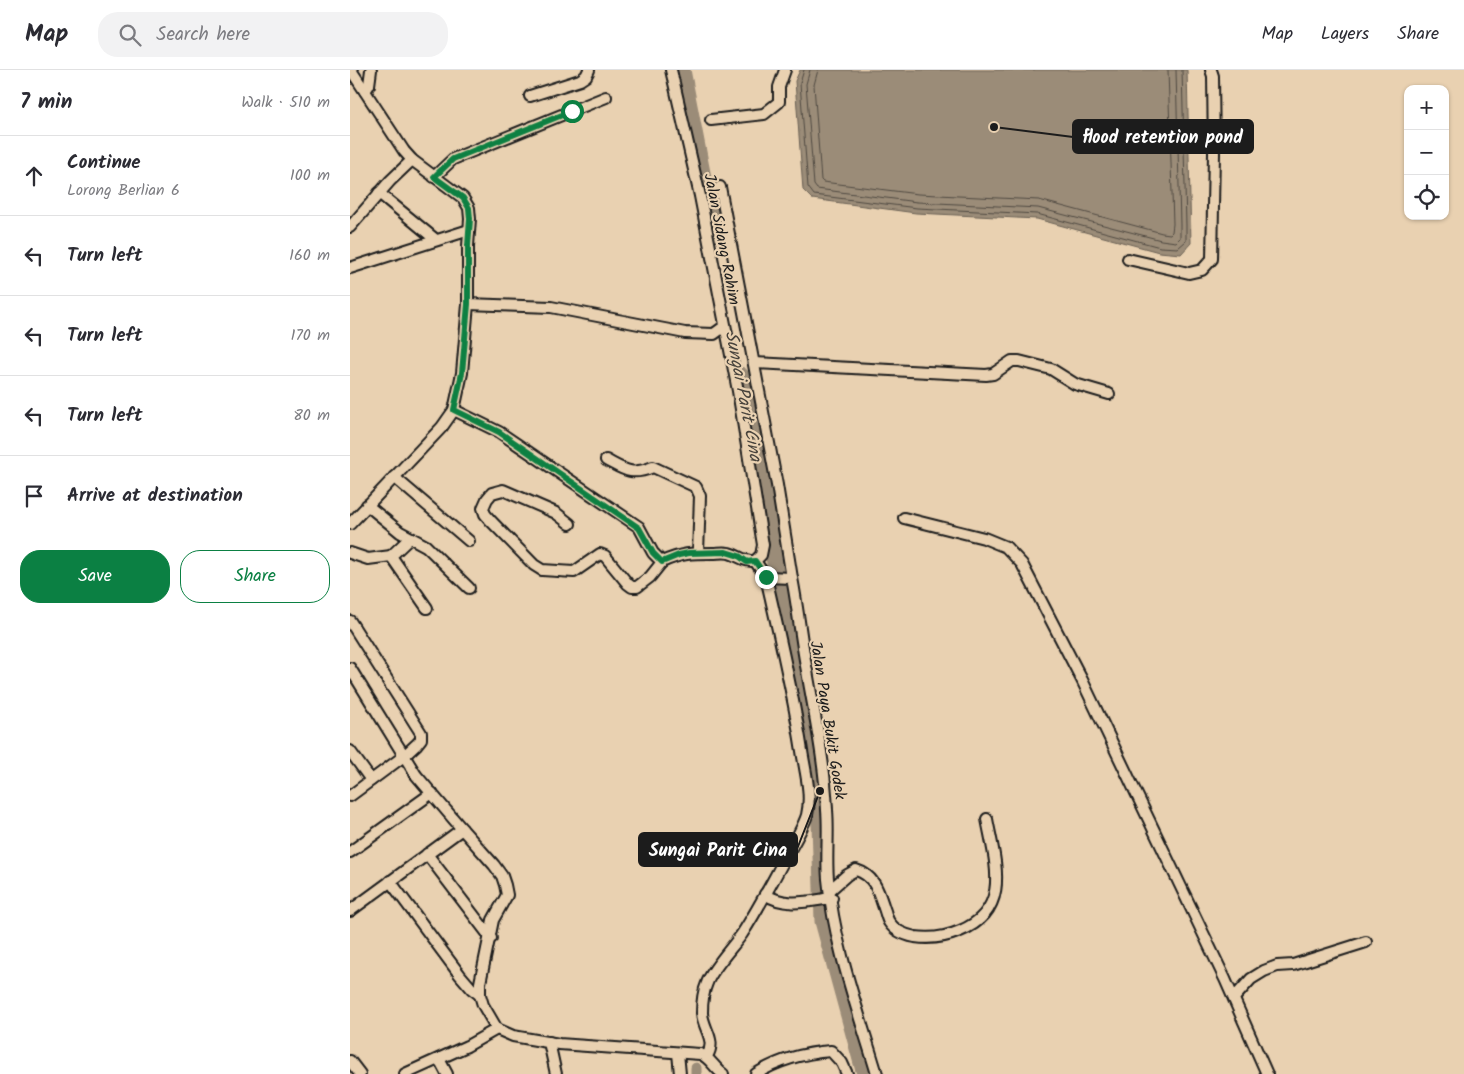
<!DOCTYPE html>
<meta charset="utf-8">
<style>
:root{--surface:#fff;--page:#f2f2f3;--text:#2b2b33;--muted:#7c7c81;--line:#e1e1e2;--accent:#0b8043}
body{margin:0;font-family:Kalam,sans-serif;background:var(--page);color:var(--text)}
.controls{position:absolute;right:15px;top:15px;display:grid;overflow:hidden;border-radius:10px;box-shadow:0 1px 4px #0004}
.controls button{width:45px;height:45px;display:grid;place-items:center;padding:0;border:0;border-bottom:1px solid var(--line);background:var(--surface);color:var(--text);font:25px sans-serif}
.stop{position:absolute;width:15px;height:15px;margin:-11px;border:4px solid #0b8043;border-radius:50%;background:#fff}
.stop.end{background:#0b8043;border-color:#fff;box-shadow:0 1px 5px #0008}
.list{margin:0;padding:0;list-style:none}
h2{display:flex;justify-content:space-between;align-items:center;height:65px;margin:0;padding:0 20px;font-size:21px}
h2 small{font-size:16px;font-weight:400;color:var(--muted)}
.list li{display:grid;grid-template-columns:32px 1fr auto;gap:15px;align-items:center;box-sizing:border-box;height:80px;padding:0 20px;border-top:1px solid var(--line)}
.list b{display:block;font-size:19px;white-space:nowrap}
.list p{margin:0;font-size:16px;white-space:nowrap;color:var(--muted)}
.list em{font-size:16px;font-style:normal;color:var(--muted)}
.actions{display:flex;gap:10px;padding:15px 20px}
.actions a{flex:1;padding:11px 0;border:1px solid var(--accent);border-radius:20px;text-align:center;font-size:18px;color:var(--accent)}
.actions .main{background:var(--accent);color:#fff}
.icon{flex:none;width:28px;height:28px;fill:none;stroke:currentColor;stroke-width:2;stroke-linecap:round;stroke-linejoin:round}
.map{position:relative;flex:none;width:1114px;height:1004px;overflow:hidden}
header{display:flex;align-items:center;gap:30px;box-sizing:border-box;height:70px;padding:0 25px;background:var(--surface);border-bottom:1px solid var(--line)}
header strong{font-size:24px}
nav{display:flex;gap:28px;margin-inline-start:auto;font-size:18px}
.search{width:350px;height:45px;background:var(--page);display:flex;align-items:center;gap:12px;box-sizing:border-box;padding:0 18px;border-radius:20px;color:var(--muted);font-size:19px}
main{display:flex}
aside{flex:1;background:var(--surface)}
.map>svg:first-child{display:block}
</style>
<header>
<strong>Map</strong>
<div class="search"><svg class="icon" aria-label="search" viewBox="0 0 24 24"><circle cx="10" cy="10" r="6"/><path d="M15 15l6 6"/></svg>Search here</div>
<nav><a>Map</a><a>Layers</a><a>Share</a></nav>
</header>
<main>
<aside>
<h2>7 min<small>Walk · 510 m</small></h2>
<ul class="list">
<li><svg class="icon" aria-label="ahead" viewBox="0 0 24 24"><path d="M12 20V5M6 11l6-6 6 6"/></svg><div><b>Continue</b><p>Lorong Berlian 6</p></div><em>100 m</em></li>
<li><svg class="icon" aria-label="left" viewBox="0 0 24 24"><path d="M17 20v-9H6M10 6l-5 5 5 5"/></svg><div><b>Turn left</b></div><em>160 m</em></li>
<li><svg class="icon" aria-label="left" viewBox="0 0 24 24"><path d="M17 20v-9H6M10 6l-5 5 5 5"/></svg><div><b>Turn left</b></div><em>170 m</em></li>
<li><svg class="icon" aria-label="left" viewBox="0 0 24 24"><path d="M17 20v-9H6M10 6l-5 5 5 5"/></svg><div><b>Turn left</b></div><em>80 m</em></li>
<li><svg class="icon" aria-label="arrive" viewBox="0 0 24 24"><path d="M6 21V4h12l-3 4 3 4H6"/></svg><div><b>Arrive at destination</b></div></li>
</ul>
<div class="actions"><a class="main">Save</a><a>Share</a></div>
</aside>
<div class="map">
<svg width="1114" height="1004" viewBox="0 0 1114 1004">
<rect width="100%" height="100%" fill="#e9d1b1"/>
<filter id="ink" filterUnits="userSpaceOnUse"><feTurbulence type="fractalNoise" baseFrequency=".02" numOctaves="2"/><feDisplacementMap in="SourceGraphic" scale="10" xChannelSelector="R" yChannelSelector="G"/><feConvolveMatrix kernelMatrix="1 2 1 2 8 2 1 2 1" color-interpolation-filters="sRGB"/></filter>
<g filter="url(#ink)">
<path fill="#9b8c78" stroke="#685f53" d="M450 0H837L841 173 831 184 809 182 687 149 566 143 462 129 453 120 445 11Z"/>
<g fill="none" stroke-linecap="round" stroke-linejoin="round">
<g stroke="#4f4941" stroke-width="1">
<path d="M454 0 450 13 458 117 464 125 567 138 687 144 810 177 828 178 836 171V155L832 0"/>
<path d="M460 0 456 14 464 115 467 119 567 132 688 138 811 170 826 172 830 168V155L826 0"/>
<path d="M468 0 464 15 471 110 473 112 568 124 689 130 812 163 820 164 822 162 823 154 818 0"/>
</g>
<path stroke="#9b8c78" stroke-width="11" d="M346 998V1004"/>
<g stroke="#9b8c78" stroke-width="19">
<path d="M331 0 360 149"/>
<path d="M390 306 470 721 474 851 516 1004"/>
</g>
<g stroke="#1c1c1c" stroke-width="14">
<g id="minor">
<path d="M321 0 350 126 388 321 413 475 411 485 405 491"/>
<path d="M15 21 19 15 21 0"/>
<path d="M180 26 230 10 236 6 239 0"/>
<path d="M361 50 414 44 429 32V17L435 0"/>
<path d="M84 107 103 89 256 27"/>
<path d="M370 117 427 415 442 508"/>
<path d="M29 123 86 170"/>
<path d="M0 157 40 111 62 90"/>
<path d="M778 189 839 203 852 200 862 189 864 84 863 6 861 0"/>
<path d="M0 198 119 160"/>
<path d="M118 234 201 237 335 263 364 264 375 256"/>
<path d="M404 293 636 305 643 304 662 291H669L701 299 725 314 759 324"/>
<path d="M104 340 149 362 289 457 303 483 312 492C332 483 341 483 363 483 368 483 374 482 379 483 390 486 394 492 405 491"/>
<path d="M256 390C275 400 281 406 303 397L346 417 350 426 348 483"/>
<path d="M44 407 119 471"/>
<path d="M17 435 50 462 76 476 119 518"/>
<path d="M554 448 634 468 656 477 672 494 732 610 875 909 917 1004"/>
<path d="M0 454 92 357 104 340 112 303 118 234V176L120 149 119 138 113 128 62 90 54 81 1 0"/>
<path d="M220 454 206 443 153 420 142 423 137 429 133 438 135 444 140 450 184 495 192 500 224 502 250 484 255 486 278 514 282 517H287L300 507 312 492"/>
<path d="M60 468 41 486 77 538"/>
<path d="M0 483 18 489 41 486"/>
<path d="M405 491 416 507 442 508C448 539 451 570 457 601 465 647 475 694 477 740 479 763 476 786 478 809 484 875 508 940 527 1004"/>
<path d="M0 551 71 663V669L67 674 54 686 0 726"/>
<path d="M0 598 66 705 112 759 144 795 152 806 155 815 157 825 143 850 130 913V925L133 935 147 959 163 966 209 974 350 984C360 987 364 998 373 1004"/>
<path d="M0 681 21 710"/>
<path d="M0 782 82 723"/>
<path d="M77 784 141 868"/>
<path d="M40 811 110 905 122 919 130 925"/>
<path d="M480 820 497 805 506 800C526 806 529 824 535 841 536 844 537 849 539 852 544 860 555 865 565 867 579 869 596 867 610 861 662 840 645 792 637 749"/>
<path d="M415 824C435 838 459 831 482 828"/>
<path d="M0 841 112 759"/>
<path d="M884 928 901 909 914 901 927 896 943 895 1016 872"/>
<path d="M199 972 206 1004"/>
<path d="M328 983 330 1004"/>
<path d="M357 986C367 970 353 959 352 943 352 934 353 922 357 913 362 899 382 878 392 864 407 841 420 816 433 792 440 780 453 758 457 745 462 724 455 701 452 681 443 622 429 565 416 507"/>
<path d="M89 989 97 1004"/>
<path d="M0 991 10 1004"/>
<path d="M55 1004 117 976 147 959"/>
<path d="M406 1004C428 990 455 983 481 981L492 993 497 1004"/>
</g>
</g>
<use href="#minor" stroke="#e9d1b1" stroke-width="10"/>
</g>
</g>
<g fill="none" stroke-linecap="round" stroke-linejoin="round" filter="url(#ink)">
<path stroke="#0b8043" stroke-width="6" d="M222 41 103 89 84 107 113 128 119 138 120 149 118 176V234L112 303 104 340 149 362 289 458 303 483 312 492 329 485 339 483 376 482 389 486 397 492 405 491 416 507"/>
</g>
<g text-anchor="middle" stroke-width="4.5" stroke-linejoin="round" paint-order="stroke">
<g font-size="16" fill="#1c1c1c" stroke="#e9d1b1">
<text transform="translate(373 169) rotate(79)" y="6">Jalan Sidang Rahim</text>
<text transform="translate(479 650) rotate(81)" y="6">Jalan Paya Bukit Godek</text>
</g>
<g font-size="18" font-style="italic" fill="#48433c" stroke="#e9d1b1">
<text transform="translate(394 326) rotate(79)" y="6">Sungai Parit Cina</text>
</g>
</g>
<path fill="none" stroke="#1c1c1c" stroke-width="2" d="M644 57L723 67M470 721L447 779"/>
<g fill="#1c1c1c" stroke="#e9d1b1" stroke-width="2">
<circle cx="644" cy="57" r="5"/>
<circle cx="470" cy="721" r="5"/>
</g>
<g fill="#1c1c1c" stroke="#1c1c1c" stroke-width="2">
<rect x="723" y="50" width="180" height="33" rx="5"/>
<rect x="289" y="763" width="158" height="33" rx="5"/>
</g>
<g font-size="18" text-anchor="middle" font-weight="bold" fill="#fff">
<text x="813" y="73">flood retention pond</text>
<text x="368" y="786">Sungai Parit Cina</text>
</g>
</svg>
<div class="controls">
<button>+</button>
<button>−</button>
<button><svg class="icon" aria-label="locate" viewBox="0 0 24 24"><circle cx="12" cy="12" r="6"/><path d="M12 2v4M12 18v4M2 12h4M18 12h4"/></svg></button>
</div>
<div class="stop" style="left:222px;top:41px"></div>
<div class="stop end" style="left:416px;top:507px"></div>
</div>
</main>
